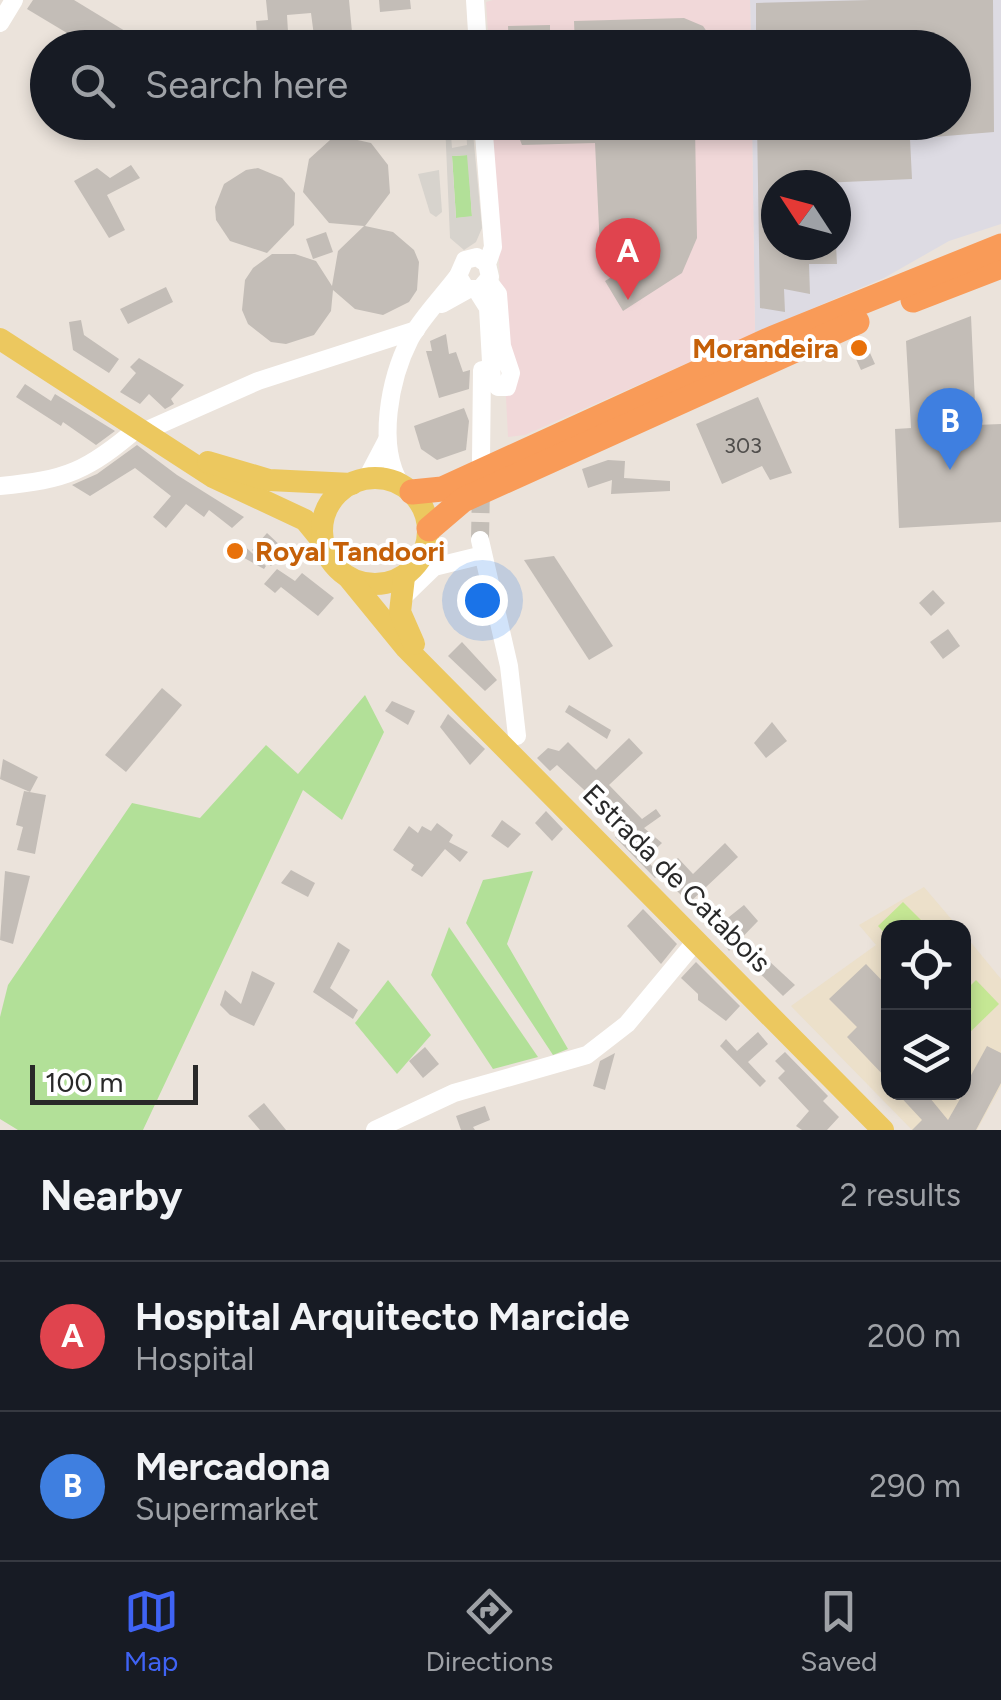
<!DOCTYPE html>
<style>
:root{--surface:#171b24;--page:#20242c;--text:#f1f3f6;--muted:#9ea1a6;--line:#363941;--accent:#3f63f4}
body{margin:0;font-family:Figtree,sans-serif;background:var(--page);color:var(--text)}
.controls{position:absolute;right:30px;bottom:30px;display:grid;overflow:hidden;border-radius:20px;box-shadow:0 5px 15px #0003}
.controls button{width:90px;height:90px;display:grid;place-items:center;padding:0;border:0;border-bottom:2px solid var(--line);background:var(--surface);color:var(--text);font:50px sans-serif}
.compass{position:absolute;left:761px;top:170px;width:90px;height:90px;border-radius:50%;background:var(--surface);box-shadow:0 5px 15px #0003;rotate:306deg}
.scale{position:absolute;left:30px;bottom:25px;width:168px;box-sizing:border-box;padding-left:10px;border:5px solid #292929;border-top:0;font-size:28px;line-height:35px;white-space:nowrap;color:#292929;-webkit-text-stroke:8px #fff;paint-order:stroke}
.you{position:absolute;left:482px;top:600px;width:35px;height:35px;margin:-25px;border:8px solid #fff;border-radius:50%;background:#1a73e8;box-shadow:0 0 0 15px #1a73e833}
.badge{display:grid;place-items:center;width:65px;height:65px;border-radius:50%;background:var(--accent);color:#fff;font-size:32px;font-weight:700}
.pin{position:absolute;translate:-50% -82px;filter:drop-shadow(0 2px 5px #0008)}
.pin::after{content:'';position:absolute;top:52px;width:35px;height:30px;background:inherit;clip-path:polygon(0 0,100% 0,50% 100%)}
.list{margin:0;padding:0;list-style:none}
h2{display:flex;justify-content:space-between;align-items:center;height:130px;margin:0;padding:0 40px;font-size:42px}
h2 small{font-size:32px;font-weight:400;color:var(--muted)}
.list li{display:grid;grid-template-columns:65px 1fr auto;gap:30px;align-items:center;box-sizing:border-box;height:150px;padding:0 40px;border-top:2px solid var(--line)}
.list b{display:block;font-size:38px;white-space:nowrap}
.list p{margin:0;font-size:32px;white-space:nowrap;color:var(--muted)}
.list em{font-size:32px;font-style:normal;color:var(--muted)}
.icon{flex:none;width:55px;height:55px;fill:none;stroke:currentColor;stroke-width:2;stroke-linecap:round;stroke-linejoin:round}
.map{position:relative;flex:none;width:1001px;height:1130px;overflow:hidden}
.search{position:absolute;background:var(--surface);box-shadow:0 5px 15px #0003;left:30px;right:30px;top:30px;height:110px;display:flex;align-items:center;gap:25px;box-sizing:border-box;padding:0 35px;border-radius:55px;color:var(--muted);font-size:38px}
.sheet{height:430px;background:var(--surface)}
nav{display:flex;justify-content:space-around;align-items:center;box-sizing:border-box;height:140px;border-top:2px solid var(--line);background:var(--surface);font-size:28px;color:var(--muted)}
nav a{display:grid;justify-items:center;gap:5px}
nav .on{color:var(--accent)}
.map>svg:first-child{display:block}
</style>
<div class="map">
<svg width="1001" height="1130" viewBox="0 0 1001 1130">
<rect width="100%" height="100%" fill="#ebe3db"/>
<path fill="#dddbe3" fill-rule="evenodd" d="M750 0H1001V224L949 241 884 278 755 333 752 123 954 122V48L751 47ZM776 185H836V245H776Z"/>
<path fill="#ece0ca" d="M924 887 958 927 888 928V1092H964V934L1001 979V1086L977 1130H912L791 1006 876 945 859 925Z"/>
<g fill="#f1d8d9">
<path d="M493 0H750L751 47H489L486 2Z"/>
<path d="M492 123H752L755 333 525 435 508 437Z"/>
</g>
<g fill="#b2e098">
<path d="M468 155 472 217 456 218 452 156Z"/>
<path d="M365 695 384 732 342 820 303 790 143 1130H18L0 1119V1017L8 985 132 803 200 818 266 745 298 774Z"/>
<path d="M533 871 507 944 568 1049 553 1055 466 923 483 880Z"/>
<path d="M449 927 538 1057 493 1069 431 975Z"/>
<path d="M388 980 431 1035 397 1074 355 1023Z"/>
</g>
<g fill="#c5e794">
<path d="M903 902 928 927 888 928V937L878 926Z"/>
<path d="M976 980 999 1004 964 1038V992Z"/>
</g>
<g fill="#d7d3cd" fill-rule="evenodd">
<path d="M445 123H450L452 148 467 145 466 123H472L482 228 476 242 464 250 450 238ZM467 155 472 216 456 218 452 156Z"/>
<path d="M439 170 442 212 436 217 430 213 418 174Z"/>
</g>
<g fill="#c3bdb7">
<path d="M33 0H74L153 48H92L27 9Z"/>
<path d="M266 0H349L352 32 314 36 311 13 287 15 288 32 257 35 256 21 268 20Z"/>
<path d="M379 0H410L411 9 380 12Z"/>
<path d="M870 0H993L994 132 910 139 912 179 776 185V245H836L837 264H809L810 294 784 289 785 312 760 308 757 122H954V48H756V3Z"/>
<path d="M684 18 703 26 714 42H710V48H575L574 21Z"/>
<path d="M550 25V48H509L508 26Z"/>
<path d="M60 122H99L88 140Z"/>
<path d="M513 122H691L695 128 697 238 682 273 623 311 605 281 621 271 614 249H600L595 143 522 145Z"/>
<path d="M344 137 371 143 388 165 390 193 365 226 393 232 414 250 419 262 417 290 409 302 383 315 355 309 333 290 331 311 314 335 286 344 271 342 248 324 242 310 245 280 253 268 272 254H295L316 261 332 286 338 251 364 226 329 223 303 192 309 159 330 140Z"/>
<path d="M131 165 140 178 107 195 125 230 109 238 74 181 97 168 110 178Z"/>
<path d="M258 168 282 178 295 193 294 225 267 253 230 241 216 220 215 207 224 184 246 170Z"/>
<path d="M326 232 333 252 313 259 306 239Z"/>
<path d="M166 287 173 302 128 324 120 309Z"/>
<path d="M971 316 976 425 1001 424V522L899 528 895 429 911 428 906 341Z"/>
<path d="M81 320 84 335 119 359 109 373 73 350 69 322Z"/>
<path d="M446 334 449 354 456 352 463 372 470 370 469 389 439 398 426 351H432L430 341Z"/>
<path d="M865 342 875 364 861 370 851 348Z"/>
<path d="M139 358 184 385 171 399 174 404 165 409 149 394 140 404 120 392 136 373 130 367Z"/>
<path d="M25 384 51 401 55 394 115 431 96 445 63 422 61 426 16 397Z"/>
<path d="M758 397 792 473 770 480 762 466 722 484 696 424Z"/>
<path d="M464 408 469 421 466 450 437 460 421 449 414 426Z"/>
<path d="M137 445 177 475 244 517 232 528 209 510 204 517 186 504 166 528 153 517 171 496 135 468 90 496 72 485 97 474Z"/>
<path d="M608 460 625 461 624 478 670 481V491L611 494 612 480 588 488 582 469Z"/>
<path d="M267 533 285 550 271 566 252 550Z"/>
<path d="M237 539 266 566 264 569 228 549Z"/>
<path d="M554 556 613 646 589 660 524 560Z"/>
<path d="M277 569 295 581 302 573 334 598 318 616 281 587 275 593 264 584Z"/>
<path d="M933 590 945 603 931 616 919 603Z"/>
<path d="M948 629 960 646 943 659 930 642Z"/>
<path d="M462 642 497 680 485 691 448 656Z"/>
<path d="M162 688 182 705 126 772 105 755Z"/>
<path d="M392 701 415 711 408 725 385 711Z"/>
<path d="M569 705 611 730 607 739 565 712Z"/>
<path d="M448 714 485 749 470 765 440 727Z"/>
<path d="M772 722 787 741 766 758 754 743Z"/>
<path d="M629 738 643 753 609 785 642 819 656 809 661 816 644 828 662 843 645 859 660 874 655 878 615 837 623 830 594 799 557 765 550 771 537 758 548 748 559 751 568 742 596 770Z"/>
<path d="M3 759 38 777 30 792 0 779Z"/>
<path d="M24 791 46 795 35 854 17 850 23 827 16 825Z"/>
<path d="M546 811 563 829 552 841 535 823Z"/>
<path d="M502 820 521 834 508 848 491 836Z"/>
<path d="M437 823 453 835 449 842 468 852 460 862 445 849 422 877 411 870 414 865 393 850 409 826 418 833 422 826 431 831Z"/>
<path d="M725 843 738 857 689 903 660 874 678 858 693 874Z"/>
<path d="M291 870 315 883 308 897 281 883Z"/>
<path d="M5 871 30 876 13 944 0 940Z"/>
<path d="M744 905 758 921 729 951 714 929Z"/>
<path d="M643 909 677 944 661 964 627 926Z"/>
<path d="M338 942 350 950 330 988 358 1010 353 1019 313 992Z"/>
<path d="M757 950 795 985 783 996 746 960Z"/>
<path d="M696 962 740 1006 726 1021 698 1000V994L681 978Z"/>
<path d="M866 964 888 987V1080L847 1037 857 1027 829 999Z"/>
<path d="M252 971 275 983 254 1026 230 1015 220 1005 225 990 241 1004Z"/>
<path d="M758 1032 768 1044 748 1062 766 1081 760 1087 720 1046 726 1039 737 1051Z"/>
<path d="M987 1046 1001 1053V1083L976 1130H912L922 1120 896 1092H925L948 1120 964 1092V1070L970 1077Z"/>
<path d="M425 1047 439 1064 423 1078 409 1061Z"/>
<path d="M785 1052 828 1096 823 1101 839 1117 827 1130H802L796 1126 809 1111 778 1078 785 1071 775 1061Z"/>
<path d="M615 1053 605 1090 593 1086 600 1061Z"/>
<path d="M264 1103 286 1130H260L248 1116Z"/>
<path d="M485 1106 490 1120 473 1127 475 1130H461L456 1116Z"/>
</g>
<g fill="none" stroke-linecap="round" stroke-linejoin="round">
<path stroke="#c4beb7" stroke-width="18" stroke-dasharray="18 9" stroke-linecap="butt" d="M480 540 481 486"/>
<g stroke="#fff" stroke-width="18">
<path d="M475 0 478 48"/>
<path d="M0 23 14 0"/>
<path d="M464 286 458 276 465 260 477 257 487 264"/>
<path d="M476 289 488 308 492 380 498 387H507L511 373 502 346 498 294 488 281"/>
<path d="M442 304 469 289H480L490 277 487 264 493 247 483 122"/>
<path d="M145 431 258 381 416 330"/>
<path d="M481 460 482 370"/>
<path d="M367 478 387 440"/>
<path d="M401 485C376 446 390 378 410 339 422 317 443 296 458 276"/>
<path d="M0 486C66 480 88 471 139 427"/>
<path d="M480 540 509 666 517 736"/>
<path d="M400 600 434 567 483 555"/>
<path d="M375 1130 454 1093 587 1055 627 1024 696 941"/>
</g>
<g stroke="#ecc85f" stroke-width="22">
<path d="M0 339 213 477 305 520 323 542"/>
<path d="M208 462 269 480 352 484"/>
<circle cx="375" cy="531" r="53"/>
<path d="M348 577 406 648 883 1130"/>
<path d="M404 577 400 612 414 644"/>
</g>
<g stroke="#f99b58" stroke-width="25">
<path d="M913 300 1001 266"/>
<path d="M412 492 442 489 773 338 1001 246"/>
<path d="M429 529 463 500 857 322"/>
</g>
</g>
<g fill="#e8710a" stroke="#fff" stroke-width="4">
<circle cx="859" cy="348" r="10"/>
<circle cx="235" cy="551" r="10"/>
</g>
<g text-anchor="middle" stroke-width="8" stroke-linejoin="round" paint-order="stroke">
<g font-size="22" fill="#504e4c">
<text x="743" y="453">303</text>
</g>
<g font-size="28" font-weight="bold" fill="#c56008" stroke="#fff" text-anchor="end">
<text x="839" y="358">Morandeira</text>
<text x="255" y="561" text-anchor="start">Royal Tandoori</text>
</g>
<g font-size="28" fill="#292929" stroke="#fff">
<text transform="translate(677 878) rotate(45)" y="10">Estrada de Catabois</text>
</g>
</g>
</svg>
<div class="controls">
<button><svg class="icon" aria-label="locate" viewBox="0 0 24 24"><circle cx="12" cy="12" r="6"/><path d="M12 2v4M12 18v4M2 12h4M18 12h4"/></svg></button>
<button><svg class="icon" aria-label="layers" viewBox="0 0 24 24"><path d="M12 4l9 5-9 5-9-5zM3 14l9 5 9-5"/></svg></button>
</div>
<svg class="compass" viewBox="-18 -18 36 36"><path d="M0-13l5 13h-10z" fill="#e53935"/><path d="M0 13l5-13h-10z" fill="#9ea1a6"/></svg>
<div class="scale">100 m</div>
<div class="you"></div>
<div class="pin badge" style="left:628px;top:300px;background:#e0444e">A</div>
<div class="pin badge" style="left:950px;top:470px;background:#3f7fe0">B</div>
<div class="search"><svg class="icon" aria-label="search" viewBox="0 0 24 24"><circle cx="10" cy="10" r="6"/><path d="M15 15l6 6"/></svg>Search here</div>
</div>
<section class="sheet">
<h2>Nearby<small>2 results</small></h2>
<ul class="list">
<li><span class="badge" style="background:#e0444e">A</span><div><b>Hospital Arquitecto Marcide</b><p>Hospital</p></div><em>200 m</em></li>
<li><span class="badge" style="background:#3f7fe0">B</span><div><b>Mercadona</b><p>Supermarket</p></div><em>290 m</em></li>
</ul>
</section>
<nav>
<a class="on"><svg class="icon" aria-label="map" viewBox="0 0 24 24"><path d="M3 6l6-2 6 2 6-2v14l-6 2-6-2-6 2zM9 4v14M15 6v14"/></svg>Map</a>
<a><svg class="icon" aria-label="directions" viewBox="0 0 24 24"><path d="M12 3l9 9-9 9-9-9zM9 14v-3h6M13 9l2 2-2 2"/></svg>Directions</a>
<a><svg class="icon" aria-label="saved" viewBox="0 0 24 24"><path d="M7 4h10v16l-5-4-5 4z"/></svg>Saved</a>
</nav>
